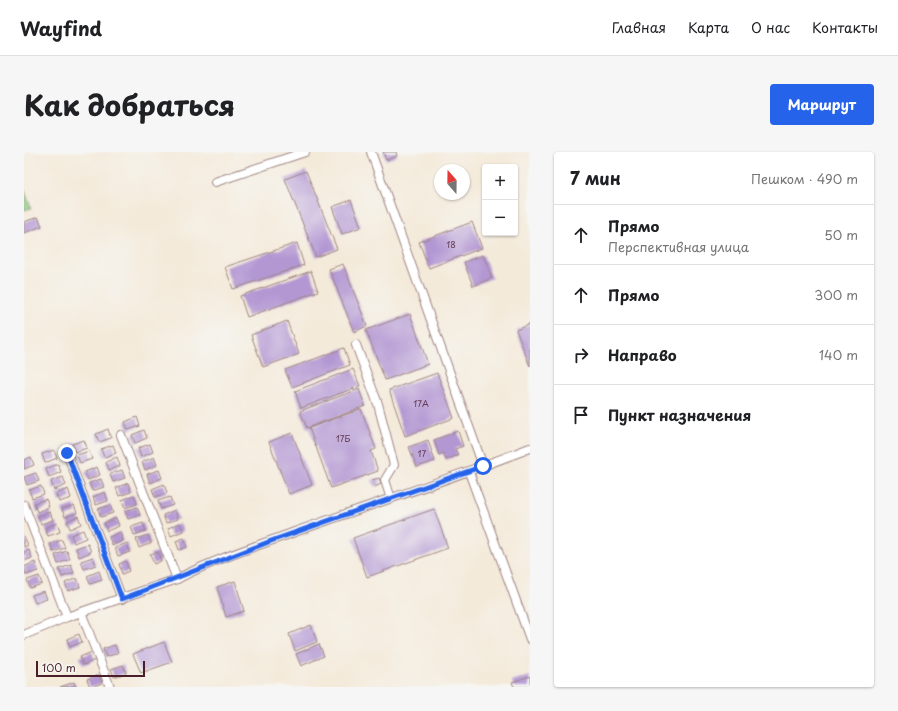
<!DOCTYPE html>
<html lang="ru">
<meta charset="utf-8">
<style>
:root{--surface:#fff;--page:#f6f6f6;--text:#202124;--muted:#757577;--line:#e0e0e0;--accent:#2563eb}
body{margin:0;font-family:"Playpen Sans",sans-serif;background:var(--page);color:var(--text)}
.controls{position:absolute;right:12px;top:12px;display:grid;overflow:hidden;border-radius:4px;box-shadow:0 1px 3px #0004}
.controls button{width:36px;height:36px;display:grid;place-items:center;padding:0;border:0;border-bottom:1px solid var(--line);background:var(--surface);color:var(--text);font:20px sans-serif}
.compass{position:absolute;left:410px;top:12px;width:36px;height:36px;border-radius:50%;background:var(--surface);box-shadow:0 1px 3px #0004;rotate:340deg}
.scale{position:absolute;left:12px;bottom:10px;width:109px;box-sizing:border-box;padding-left:4px;border:2px solid #4a1f2b;border-top:0;font-size:11px;line-height:14px;white-space:nowrap;color:#4a1f2b;-webkit-text-stroke:3px #f6f6f2;paint-order:stroke}
.stop{position:absolute;width:12px;height:12px;margin:-9px;border:3px solid #2563eb;border-radius:50%;background:#fff}
.stop.end{background:#2563eb;border-color:#fff;box-shadow:0 1px 4px #0008}
.list{margin:0;padding:0;list-style:none}
h2{display:flex;justify-content:space-between;align-items:center;height:52px;margin:0;padding:0 16px;font-size:17px}
h2 small{font-size:13px;font-weight:400;color:var(--muted)}
.list li{display:grid;grid-template-columns:26px 1fr auto;gap:12px;align-items:center;box-sizing:border-box;height:60px;padding:0 16px;border-top:1px solid var(--line)}
.list b{display:block;font-size:15px;white-space:nowrap}
.list p{margin:0;font-size:13px;white-space:nowrap;color:var(--muted)}
.list em{font-size:13px;font-style:normal;color:var(--muted)}
.icon{flex:none;width:22px;height:22px;fill:none;stroke:currentColor;stroke-width:2;stroke-linecap:round;stroke-linejoin:round}
.map{position:relative;flex:none;width:506px;height:535px;overflow:hidden;border-radius:4px}
header{display:flex;align-items:center;gap:24px;box-sizing:border-box;height:56px;padding:0 20px;background:var(--surface);border-bottom:1px solid var(--line)}
header strong{font-size:19px}
nav{display:flex;gap:22px;margin-inline-start:auto;font-size:14px}
.intro{display:flex;align-items:center;justify-content:space-between;box-sizing:border-box;height:96px;padding:0 24px}
h1{margin:0;font-size:28px}
.button{padding:10px 18px;border-radius:4px;background:var(--accent);color:#fff;font-size:14px;font-weight:700}
main{display:flex;gap:24px;padding:0 24px}
aside{flex:1;background:var(--surface);border-radius:4px;box-shadow:0 1px 3px #0004}
.map>svg:first-child{display:block}
</style>
<header>
<strong>Wayfind</strong>
<nav><a>Главная</a><a>Карта</a><a>О нас</a><a>Контакты</a></nav>
</header>
<div class="intro"><h1>Как добраться</h1><a class="button">Маршрут</a></div>
<main>
<div class="map">
<svg width="506" height="535" viewBox="0 0 506 535">
<rect width="100%" height="100%" fill="#f6f6f2"/>
<filter id="ink" filterUnits="userSpaceOnUse"><feTurbulence type="fractalNoise" baseFrequency=".025" numOctaves="2"/><feDisplacementMap in="SourceGraphic" scale="8" xChannelSelector="R" yChannelSelector="G"/><feConvolveMatrix kernelMatrix="1 2 1 2 8 2 1 2 1" color-interpolation-filters="sRGB"/></filter>
<filter id="wash" filterUnits="userSpaceOnUse"><feTurbulence type="fractalNoise" baseFrequency=".012" numOctaves="4" result="noise"/><feDisplacementMap in="SourceGraphic" scale="16" xChannelSelector="R" yChannelSelector="G"/><feGaussianBlur stdDeviation="0.9" result="paint"/><feColorMatrix in="noise" values="0 0 0 0 0 0 0 0 0 0 0 0 0 0 0 0 0 1.4 0 .05"/><feComposite in="paint" operator="in"/></filter>
<g filter="url(#wash)">
<rect width="100%" height="100%" fill="#f4eada"/>
<path fill="#89ca83" stroke="#6a7457" d="M0 37 7 56 0 58Z"/>
<g id="blocks">
<g fill="#b397d3">
<path d="M359 0H372L373 4 362 8Z"/>
<path d="M282 19 313 97 292 105 261 27Z"/>
<path d="M327 48 337 75 318 82 308 55Z"/>
<path d="M14 65 18 74 0 81V70Z"/>
<path d="M448 70 458 96 405 116 395 90Z"/>
<path d="M273 91 280 113 209 137 201 115Z"/>
<path d="M459 103 468 126 449 134 440 110Z"/>
<path d="M319 112 343 174 330 180 305 117Z"/>
<path d="M287 119 294 139 223 165 216 144Z"/>
<path d="M386 162 404 212 361 228 342 178Z"/>
<path d="M263 169 275 202 239 215 227 183Z"/>
<path d="M506 172V214L492 178Z"/>
<path d="M320 196 326 213 268 235 261 218Z"/>
<path d="M329 217 336 234 277 256 271 239Z"/>
<path d="M413 221 430 266 381 284 365 238Z"/>
<path d="M335 237 341 254 283 276 276 259Z"/>
<path d="M337 257 352 297 347 299 354 319 307 336 285 276Z"/>
<path d="M113 265 116 274 104 278 101 270Z"/>
<path d="M84 277 87 286 75 290 72 282Z"/>
<path d="M120 278 123 286 111 291 108 283Z"/>
<path d="M434 279 439 294 431 297 434 303 422 308 419 301 415 303 410 288Z"/>
<path d="M268 281 288 333 265 342 245 290Z"/>
<path d="M60 288 63 296 51 300 48 292Z"/>
<path d="M404 288 411 309 393 315 385 295Z"/>
<path d="M126 292 129 300 117 305 114 296Z"/>
<path d="M89 293 92 301 80 305 77 297Z"/>
<path d="M30 298 33 306 21 311 18 302Z"/>
<path d="M65 299 68 307 56 311 53 303Z"/>
<path d="M7 305 10 313 0 317V308Z"/>
<path d="M93 305 96 314 85 318 82 310Z"/>
<path d="M130 305 133 313 121 318 118 310Z"/>
<path d="M34 312 37 320 25 325 22 317Z"/>
<path d="M73 315 76 323 64 328 61 320Z"/>
<path d="M98 318 101 326 89 330 86 322Z"/>
<path d="M135 318 138 326 126 331 123 322Z"/>
<path d="M12 321 15 329 3 333 0 325Z"/>
<path d="M39 325 42 333 30 338 27 329Z"/>
<path d="M355 326 357 332 351 335 348 328Z"/>
<path d="M77 327 80 335 68 339 65 331Z"/>
<path d="M104 331 107 340 95 344 92 336Z"/>
<path d="M140 332 143 341 131 345 128 337Z"/>
<path d="M17 334 20 342 8 346 5 338Z"/>
<path d="M44 337 47 346 35 350 32 342Z"/>
<path d="M81 340 84 349 72 353 69 345Z"/>
<path d="M110 343 113 352 101 356 98 348Z"/>
<path d="M146 345 149 353 137 357 134 349Z"/>
<path d="M22 347 25 355 13 360 10 351Z"/>
<path d="M50 353 53 361 41 365 38 357Z"/>
<path d="M86 353 89 361 77 365 74 357Z"/>
<path d="M113 355 116 363 104 367 101 359Z"/>
<path d="M410 357 424 396 343 425 329 386Z"/>
<path d="M151 358 154 367 142 371 139 363Z"/>
<path d="M26 360 29 368 17 372 14 364Z"/>
<path d="M54 364 57 372 46 377 43 369Z"/>
<path d="M92 366 95 374 83 379 80 371Z"/>
<path d="M33 371 36 380 24 384 21 376Z"/>
<path d="M119 371 122 379 110 383 107 375Z"/>
<path d="M156 371 159 379 147 384 144 376Z"/>
<path d="M59 378 62 386 50 391 47 383Z"/>
<path d="M96 380 99 389 88 393 85 385Z"/>
<path d="M124 383 127 391 115 396 112 387Z"/>
<path d="M0 384 4 393 0 395Z"/>
<path d="M160 386 163 395 155 398 152 389Z"/>
<path d="M38 388 41 396 29 400 26 392Z"/>
<path d="M103 391 106 400 94 404 91 396Z"/>
<path d="M64 392 67 400 55 405 52 396Z"/>
<path d="M5 398 8 406 0 409V400Z"/>
<path d="M43 399 46 407 34 412 31 403Z"/>
<path d="M134 400 137 409 130 412 126 402Z"/>
<path d="M69 405 72 413 60 417 57 409Z"/>
<path d="M102 409 105 419 98 422 95 412Z"/>
<path d="M11 410 14 419 2 423 0 415Z"/>
<path d="M47 413 50 421 38 425 35 417Z"/>
<path d="M75 419 78 428 66 432 63 424Z"/>
<path d="M15 424 18 432 6 436 3 428Z"/>
<path d="M53 426 56 435 44 439 41 431Z"/>
<path d="M211 429 220 459 202 465 193 435Z"/>
<path d="M20 439 23 447 11 451 8 443Z"/>
<path d="M287 473 293 490 271 499 265 482Z"/>
<path d="M55 482 58 490 46 495 43 487Z"/>
<path d="M140 490 148 510 117 521 109 502Z"/>
<path d="M295 492 300 504 277 514 272 502Z"/>
<path d="M91 493 94 501 82 505 79 497Z"/>
<path d="M68 500 71 508 59 513 56 505Z"/>
<path d="M99 513 102 521 90 525 87 517Z"/>
<path d="M75 523 78 531 66 535 63 527Z"/>
<path d="M506 524V535H490L488 530Z"/>
<path d="M50 530 52 535H36Z"/>
</g>
</g>
</g>
<g filter="url(#ink)">
<use href="#blocks" fill-opacity="0" stroke="#9f8482" stroke-width="1"/>
<g fill="none" stroke-linecap="round" stroke-linejoin="round">
<g stroke="#9f8482" stroke-width="10">
<g id="minor">
<path d="M347 0 459 314"/>
<path d="M191 30 281 0"/>
<path d="M332 193 354 252 370 313 361 328 367 347"/>
<path d="M97 283 153 427"/>
<path d="M43 301 98 447"/>
<path d="M445 320 506 487"/>
<path d="M0 353 43 465"/>
<path d="M57 460 86 535"/>
<path d="M0 483 43 465 153 427C189 408 230 395 268 381 348 352 427 327 506 296"/>
</g>
</g>
<use href="#minor" stroke="#fff" stroke-width="8"/>
</g>
</g>
<g fill="none" stroke-linecap="round" stroke-linejoin="round" filter="url(#ink)">
<path stroke="#2563eb" stroke-width="5" d="M43 301 98 447 247 389 459 314"/>
</g>
<g text-anchor="middle" stroke-width="4" stroke-linejoin="round" paint-order="stroke">
<g font-size="9" fill="#643d55">
<text x="427" y="96">18</text>
<text x="397" y="255">17А</text>
<text x="319" y="290">17Б</text>
<text x="398" y="305">17</text>
</g>
</g>
</svg>
<div class="controls">
<button>+</button>
<button>−</button>
</div>
<svg class="compass" viewBox="-18 -18 36 36"><path d="M0-13l5 13h-10z" fill="#e53935"/><path d="M0 13l5-13h-10z" fill="#757577"/></svg>
<div class="scale">100 m</div>
<div class="stop" style="left:459px;top:314px"></div>
<div class="stop end" style="left:43px;top:301px"></div>
</div>
<aside>
<h2>7 мин<small>Пешком · 490 m</small></h2>
<ul class="list">
<li><svg class="icon" aria-label="ahead" viewBox="0 0 24 24"><path d="M12 20V5M6 11l6-6 6 6"/></svg><div><b>Прямо</b><p>Перспективная улица</p></div><em>50 m</em></li>
<li><svg class="icon" aria-label="ahead" viewBox="0 0 24 24"><path d="M12 20V5M6 11l6-6 6 6"/></svg><div><b>Прямо</b></div><em>300 m</em></li>
<li><svg class="icon" aria-label="right" viewBox="0 0 24 24"><path d="M7 20v-9h11M14 6l5 5-5 5"/></svg><div><b>Направо</b></div><em>140 m</em></li>
<li><svg class="icon" aria-label="arrive" viewBox="0 0 24 24"><path d="M6 21V4h12l-3 4 3 4H6"/></svg><div><b>Пункт назначения</b></div></li>
</ul>
</aside>
</main>
